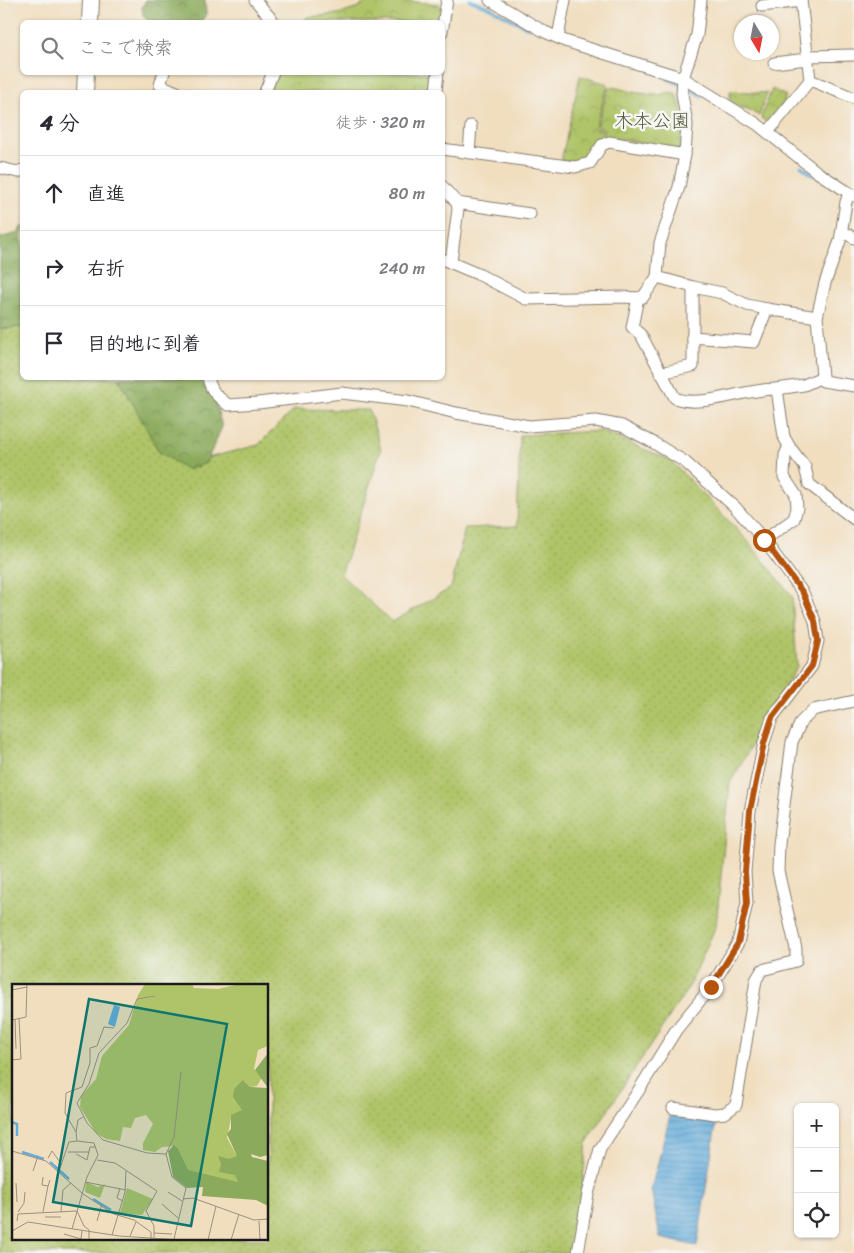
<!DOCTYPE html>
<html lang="ja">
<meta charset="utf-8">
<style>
:root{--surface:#fff;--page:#f2f2f3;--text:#2b2b33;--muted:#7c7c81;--line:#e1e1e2}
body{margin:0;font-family:Sriracha,"Klee One",sans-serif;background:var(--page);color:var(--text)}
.controls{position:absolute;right:15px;bottom:15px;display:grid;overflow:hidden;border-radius:8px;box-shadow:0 1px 4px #0004}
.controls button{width:45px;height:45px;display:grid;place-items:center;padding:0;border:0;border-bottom:1px solid var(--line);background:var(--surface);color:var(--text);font:25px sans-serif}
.compass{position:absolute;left:734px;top:15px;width:45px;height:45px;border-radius:50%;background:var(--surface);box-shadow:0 1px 4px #0004;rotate:170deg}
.stop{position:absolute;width:15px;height:15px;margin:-11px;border:4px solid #b45309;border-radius:50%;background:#fff}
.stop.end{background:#b45309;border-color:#fff;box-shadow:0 1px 5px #0008}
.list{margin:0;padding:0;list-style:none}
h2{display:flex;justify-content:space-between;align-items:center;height:65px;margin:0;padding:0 20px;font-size:21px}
h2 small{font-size:16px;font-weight:400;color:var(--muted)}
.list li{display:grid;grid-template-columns:32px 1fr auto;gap:15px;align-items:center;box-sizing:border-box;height:75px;padding:0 20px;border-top:1px solid var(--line)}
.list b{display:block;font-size:19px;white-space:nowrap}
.list em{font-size:16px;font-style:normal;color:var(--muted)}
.icon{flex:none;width:28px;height:28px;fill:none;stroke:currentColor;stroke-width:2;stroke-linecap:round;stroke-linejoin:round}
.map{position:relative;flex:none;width:854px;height:1253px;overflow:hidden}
.search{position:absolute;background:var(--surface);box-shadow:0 1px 4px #0004;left:20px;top:20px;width:425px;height:55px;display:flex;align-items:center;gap:12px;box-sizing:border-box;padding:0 18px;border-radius:8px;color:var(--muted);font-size:19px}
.panel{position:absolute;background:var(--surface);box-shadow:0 1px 4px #0004;left:20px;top:90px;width:425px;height:290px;border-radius:8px}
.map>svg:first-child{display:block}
</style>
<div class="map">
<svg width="854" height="1253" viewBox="0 0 854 1253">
<defs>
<pattern id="grass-dots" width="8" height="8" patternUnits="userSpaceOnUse" patternTransform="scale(1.25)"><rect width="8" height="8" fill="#afc468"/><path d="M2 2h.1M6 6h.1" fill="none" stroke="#96a85a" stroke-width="1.8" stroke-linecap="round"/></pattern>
<pattern id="forest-crowns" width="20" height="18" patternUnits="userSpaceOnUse" patternTransform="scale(1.25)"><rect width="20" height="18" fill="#8baa5c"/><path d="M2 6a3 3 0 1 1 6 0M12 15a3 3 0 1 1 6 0" fill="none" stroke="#718a4b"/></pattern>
<pattern id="park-crowns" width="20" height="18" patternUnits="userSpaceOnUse" patternTransform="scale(1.25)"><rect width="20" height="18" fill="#afc468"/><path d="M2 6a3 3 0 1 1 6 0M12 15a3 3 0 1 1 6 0" fill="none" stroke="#96a85a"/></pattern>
<pattern id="water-rules" width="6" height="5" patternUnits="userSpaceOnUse" patternTransform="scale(1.25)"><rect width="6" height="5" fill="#63acdb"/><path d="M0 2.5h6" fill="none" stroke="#518bb1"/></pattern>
</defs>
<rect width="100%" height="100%" fill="#f6f6f2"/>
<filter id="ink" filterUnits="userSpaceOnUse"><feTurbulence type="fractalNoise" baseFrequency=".02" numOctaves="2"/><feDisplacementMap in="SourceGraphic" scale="10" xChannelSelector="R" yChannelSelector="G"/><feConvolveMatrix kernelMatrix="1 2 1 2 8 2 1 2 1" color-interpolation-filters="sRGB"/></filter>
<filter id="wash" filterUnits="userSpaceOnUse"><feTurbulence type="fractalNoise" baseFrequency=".0096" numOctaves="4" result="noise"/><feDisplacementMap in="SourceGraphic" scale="20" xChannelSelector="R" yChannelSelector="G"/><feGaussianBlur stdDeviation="1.12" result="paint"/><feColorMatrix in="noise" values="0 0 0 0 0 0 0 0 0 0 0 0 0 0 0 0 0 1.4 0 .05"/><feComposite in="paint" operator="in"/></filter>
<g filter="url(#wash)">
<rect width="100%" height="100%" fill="#f1debf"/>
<path fill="url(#grass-dots)" stroke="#667042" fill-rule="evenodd" d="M0 316 22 317V378H118L180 465 258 445 294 409 369 410 381 449 341 575 392 622 451 588 465 528 517 526 520 435 601 431 670 460 747 540 792 596 797 666 730 783 716 926 690 985 587 1142 575 1253H0ZM14 986H268V1239H14Z"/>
<g fill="url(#forest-crowns)" stroke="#54633c">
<path d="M146 0H205L206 14 201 22H149L143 15 142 7Z"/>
<path d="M22 226V327L0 329V238L18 233Z"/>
<path d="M119 378H206L214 397 222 427 206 463 188 470 159 452Z"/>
</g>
<g fill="url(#park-crowns)" stroke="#667042">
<path d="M369 0H394L439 4 441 9 440 22H303L307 17C329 15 352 15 369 0Z"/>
<path d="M277 73H435L433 92H269Z"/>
<path d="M580 76 608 84 595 128 603 131 599 144 583 162 561 161Z"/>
<path d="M609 86C625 90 640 94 656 95 663 95 668 91 675 93 686 110 682 132 680 151L605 136 604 129 597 127Z"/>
<path d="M772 89 786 96 784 99 786 100 770 120 765 121 761 118 762 115Z"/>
<path d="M730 91 767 93 759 116 746 108 744 109 730 102Z"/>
</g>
<path fill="url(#water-rules)" stroke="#40647c" d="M670 1116 716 1124 697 1246 660 1238 651 1189Z"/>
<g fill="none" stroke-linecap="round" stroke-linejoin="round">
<g stroke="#63acdb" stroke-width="3">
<path d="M470 0 489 7 528 28"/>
<path d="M668 79 680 84"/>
<path d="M686 87 702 96"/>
<path d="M737 118 765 137"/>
<path d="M801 166 814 176"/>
</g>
</g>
</g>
<g filter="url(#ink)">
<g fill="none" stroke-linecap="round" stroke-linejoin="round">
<g stroke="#867d6e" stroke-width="13">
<g id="street">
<path d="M255 0 274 22"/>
<path d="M490 0 545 32 565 41 683 78 757 124 817 172 854 196"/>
<path d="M762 6 801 1"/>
<path d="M442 32 447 0"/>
<path d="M558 37 565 0"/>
<path d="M807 56 854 55"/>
<path d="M774 63 807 59"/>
<path d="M164 72 160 85 177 92"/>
<path d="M810 80 854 98"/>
<path d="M265 92 273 72"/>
<path d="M436 92 438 72"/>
<path d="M768 132 810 80 801 0"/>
<path d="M442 149 575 167 590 163 602 145 609 142 685 155"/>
<path d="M469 153 471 126"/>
<path d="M0 168 18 172 22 170"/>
<path d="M442 186 457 203 458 209 451 262"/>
<path d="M457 203 530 214"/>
<path d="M842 231 854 238"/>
<path d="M442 259 480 275 526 299 623 297 638 298 643 297 657 277 660 243 679 187 685 155 687 124 682 94 683 78 697 35 701 0"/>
<path d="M657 277 693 287"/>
<path d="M638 298 632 327 641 335 675 398C703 409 745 388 777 389L784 437 789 446"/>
<path d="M692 337 754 342 767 309 817 317"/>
<path d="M660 373 693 366V287L722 293 747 305 767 309"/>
<path d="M822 377 823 381 854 386"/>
<path d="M208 378C212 393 216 395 228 405L258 403 342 393 408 401 456 413 529 426 596 421 622 426 654 443 685 462 735 507 764 540 803 593 815 621 818 641 812 666 772 718 764 743 750 811 745 872 747 903 738 943 711 987 676 1030 637 1093 600 1149 588 1194 578 1253"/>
<path d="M777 389 804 385 822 377 817 317 825 283 840 241 846 202 849 193"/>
<path d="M764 540 794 519 797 508 796 495 784 477 785 455 789 446 805 467 809 484 854 519"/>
<path d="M673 1108 715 1114 725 1113 736 1105 756 980 762 970 796 961V949L778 871 779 844 792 742 801 722 813 710 854 701"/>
</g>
</g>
<g stroke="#867d6e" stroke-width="18">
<g id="secondary">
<path d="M90 22 91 0"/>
<path d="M85 92 86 72"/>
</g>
</g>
<use href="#street" stroke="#fff" stroke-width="11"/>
<use href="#secondary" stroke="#fff" stroke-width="16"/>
</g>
</g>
<g fill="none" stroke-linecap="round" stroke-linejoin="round" filter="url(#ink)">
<path stroke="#b45309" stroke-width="6" d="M711 987 738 943 747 903 745 872 750 811 764 743 772 718 812 666 818 641 815 621 803 593 764 540"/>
</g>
<g text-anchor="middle" stroke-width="5" stroke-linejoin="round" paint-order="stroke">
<g font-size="19" fill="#4f5737" stroke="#f6f6f2">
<text x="652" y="127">木本公園</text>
</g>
</g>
<g transform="translate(12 984)">
<rect width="256" height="256" fill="#f1debf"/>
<path d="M133 0H180L182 4 206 5 228 0H256V65V62L246 66 242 85 250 93 245 102 238 103 232 97 223 110 231 126 219 134 215 154 225 172 226 198 176 189 163 162 150 163 143 168 131 166V159L141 140 134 131 123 134 119 144 111 143 108 157 94 155 84 149 68 123 69 112 84 95 90 72 117 41 126 11Z" fill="#afc468"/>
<path d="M256 69V171L248 173 239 170 240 173 256 177V222L244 216 190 212 191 203 175 204 161 193 156 167 162 161 166 165 176 186 226 198 223 191 207 188 209 180 206 172 217 175 225 172 215 150 219 145V131L230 126 221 113 222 105 231 96 238 103 256 104 243 86Z" fill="#8baa5c"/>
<path d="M74 198 86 203 93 200 88 214 73 208ZM115 204 141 215 130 231 108 229Z" fill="#afc468"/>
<path d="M102 21 108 23 103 43 96 40Z" fill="#63acdb"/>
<path fill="none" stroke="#63acdb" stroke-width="2.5" d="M0 138 5 140V152M10 168 32 175M38 178 57 195M81 215 99 226"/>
<path fill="none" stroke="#9c907e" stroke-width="1" d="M0 6 15 3M143 12 125 15 115 39 87 69 77 100 65 119 75 139 91 156 135 169 154 170M3 35 4 65M0 36 14 33 15 0M0 76 9 75 7 34M71 133 66 136 64 148 53 129 54 109 70 103 78 79V64L85 62 92 43 102 44M0 167 34 177 71 210 102 230 122 236 139 248V255M56 168H77M64 170 75 176 78 163H83M154 170 160 193 174 204 162 255M154 170 162 153 169 88M36 174 40 167 50 181M85 176 103 179 145 207 134 227 142 242V254M21 187 26 172M47 187 57 158 65 157M31 193 30 201 36 202 38 196M73 198 114 206M4 199 5 218M108 204 105 214 111 217M156 208 170 217M171 215 181 214 242 236 257 235M150 220 166 234M65 227 72 242 77 246V256M6 228 12 219 13 208M31 228 36 202M49 228 51 206 59 199M33 233H49M5 237 6 230 65 227M85 237 90 220M247 237 248 256M60 245 75 193 86 171 82 159 65 157 64 148M0 247 16 238 107 252 169 256M142 249 160 250M52 250 69 255 70 247M100 251 113 208 114 187M118 252 124 238M196 256 204 222M219 256 227 230"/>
<path fill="#0f766e" fill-opacity="0.15" stroke="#0f766e" stroke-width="2.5" d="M77 15 215 40 179 242 41 218Z"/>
<rect width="256" height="256" fill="none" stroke="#1c1c1c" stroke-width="2.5"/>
</g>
</svg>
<div class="controls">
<button>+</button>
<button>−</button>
<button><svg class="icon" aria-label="locate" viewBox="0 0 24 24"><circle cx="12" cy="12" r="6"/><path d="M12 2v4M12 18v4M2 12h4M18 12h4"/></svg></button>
</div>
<svg class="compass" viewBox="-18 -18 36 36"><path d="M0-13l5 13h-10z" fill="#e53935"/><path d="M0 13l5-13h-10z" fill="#7c7c81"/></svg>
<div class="stop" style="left:764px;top:540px"></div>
<div class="stop end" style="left:711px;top:987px"></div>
<div class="search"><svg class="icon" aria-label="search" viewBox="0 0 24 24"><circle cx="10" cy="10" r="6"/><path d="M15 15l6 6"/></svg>ここで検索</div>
<section class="panel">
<h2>4 分<small>徒歩 · 320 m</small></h2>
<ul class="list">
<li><svg class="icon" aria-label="ahead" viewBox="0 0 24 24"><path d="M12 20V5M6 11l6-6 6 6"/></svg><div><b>直進</b></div><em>80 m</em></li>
<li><svg class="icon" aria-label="right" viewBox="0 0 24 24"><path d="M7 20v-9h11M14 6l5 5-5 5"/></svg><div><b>右折</b></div><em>240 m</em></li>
<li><svg class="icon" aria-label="arrive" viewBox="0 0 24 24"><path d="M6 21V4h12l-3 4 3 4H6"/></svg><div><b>目的地に到着</b></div></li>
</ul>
</section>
</div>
